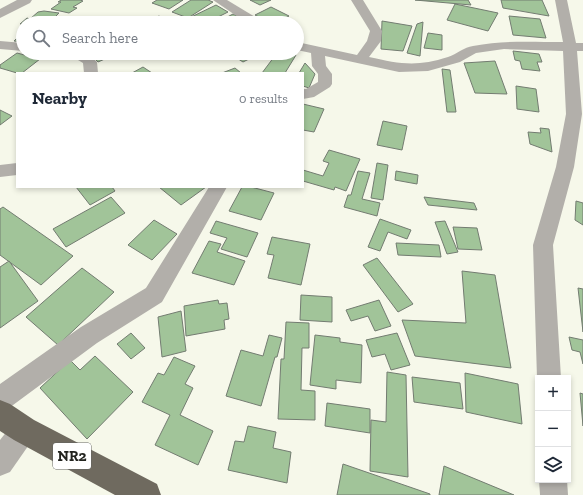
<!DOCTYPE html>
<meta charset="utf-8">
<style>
:root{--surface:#fff;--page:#f6f6f7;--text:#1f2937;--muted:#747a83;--line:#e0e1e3}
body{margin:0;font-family:"Zilla Slab",serif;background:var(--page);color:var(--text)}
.controls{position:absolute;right:12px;bottom:12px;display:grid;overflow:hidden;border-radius:0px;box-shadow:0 2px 6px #0003}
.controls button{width:36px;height:36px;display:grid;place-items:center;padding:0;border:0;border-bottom:1px solid var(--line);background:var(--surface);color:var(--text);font:20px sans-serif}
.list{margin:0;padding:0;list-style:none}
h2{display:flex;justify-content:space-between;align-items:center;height:52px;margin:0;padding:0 16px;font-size:17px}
h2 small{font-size:13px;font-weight:400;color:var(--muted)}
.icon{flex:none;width:22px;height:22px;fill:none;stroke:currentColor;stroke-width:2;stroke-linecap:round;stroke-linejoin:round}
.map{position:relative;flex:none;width:583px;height:495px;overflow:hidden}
.search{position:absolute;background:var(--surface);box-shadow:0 2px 6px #0003;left:16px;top:16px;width:288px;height:44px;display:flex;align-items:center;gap:10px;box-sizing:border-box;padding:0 14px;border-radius:22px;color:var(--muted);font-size:15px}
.panel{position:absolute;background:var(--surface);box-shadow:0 2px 6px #0003;left:16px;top:72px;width:288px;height:116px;border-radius:0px}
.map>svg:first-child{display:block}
</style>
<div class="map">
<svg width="583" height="495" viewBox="0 0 583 495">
<rect width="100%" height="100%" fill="#f6f8ea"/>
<g fill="#a1c499" stroke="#737c71">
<path d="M61 0H80L83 1 73 7 77 8 69 13 51 9 61 2H58Z"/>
<path d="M157 0H183L169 9 152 3Z"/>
<path d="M191 0H208L213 2 188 18 172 12Z"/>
<path d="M250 0H271L260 5Z"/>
<path d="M415 0H468L471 5Z"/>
<path d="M501 0H542L549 16 503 8Z"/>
<path d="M455 4 498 13 488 31 447 20Z"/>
<path d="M216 5 228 12 206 23H190L185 20Z"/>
<path d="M271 7 289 16 275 23H271L255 15Z"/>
<path d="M44 11 59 13 49 23 20 24 27 18 30 19 38 12Z"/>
<path d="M233 14 247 21 243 23H216Z"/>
<path d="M159 16 170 23H145Z"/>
<path d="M509 16 540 19 546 38 513 35Z"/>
<path d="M96 18 103 23H84Z"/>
<path d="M382 21 412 26 403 51 381 49Z"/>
<path d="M423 22 420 56 407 53 417 24Z"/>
<path d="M23 32V42L14 41Z"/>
<path d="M428 33 442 35V50L424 48Z"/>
<path d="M513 51 539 54 542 62H537L540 71 522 69 520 61 515 60Z"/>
<path d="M17 53 40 59 22 73H17L0 68V65Z"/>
<path d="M97 53H102L107 58 98 62 91 55Z"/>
<path d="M229 53H261L243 62Z"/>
<path d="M277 53H290L296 55 285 73H262Z"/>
<path d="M495 61 507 94 475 93 464 63Z"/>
<path d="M305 63 315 74 309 88 303 86V73H299Z"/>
<path d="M143 67 152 73H132Z"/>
<path d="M235 68 241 73H222Z"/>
<path d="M442 69 450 70 456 112H447Z"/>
<path d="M516 86 536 89 539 112 517 109Z"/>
<path d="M303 104 324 109 314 132 303 130Z"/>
<path d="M0 110 12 116 0 125Z"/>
<path d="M383 121 407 126 402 150 377 145Z"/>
<path d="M540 128 549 129 552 152 530 144 528 132 541 133Z"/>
<path d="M329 150 360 159 346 191 335 187 334 190 303 181V170L323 176 329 163 323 161Z"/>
<path d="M377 163 388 165 383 200 371 198Z"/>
<path d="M358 171 370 173 362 199 380 203 377 216 344 207 348 195H351Z"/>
<path d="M396 171 418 175 417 184 395 180Z"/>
<path d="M76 187H112L115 191 90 205Z"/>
<path d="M159 187H206L181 205Z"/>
<path d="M242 187H251L274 193 261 220 229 211Z"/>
<path d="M111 197 125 213 66 247 53 229Z"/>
<path d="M424 197 474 203 477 210 428 205Z"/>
<path d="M576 201 583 203V225L575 220Z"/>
<path d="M3 207 73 256 41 285 0 255V209Z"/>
<path d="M380 219 411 230 407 239 388 232 380 251 368 247Z"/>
<path d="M154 220 177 234 152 260 128 245Z"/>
<path d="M216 221 258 233 247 257 221 249 227 238 210 233Z"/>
<path d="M445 221 458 252 447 254 435 222Z"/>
<path d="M453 227 477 228 482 250 458 249Z"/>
<path d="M272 237 310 244 301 285 268 278 274 255 267 254Z"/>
<path d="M209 241 221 244 217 252 245 261 234 285 192 273Z"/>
<path d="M396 243 439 245 441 257 398 255Z"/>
<path d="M377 258 413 304 398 312 363 265Z"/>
<path d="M9 261 38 301 0 328V267Z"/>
<path d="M82 268 114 292 58 345 26 317Z"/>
<path d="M462 271 495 275 511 368 415 356 402 320 466 323Z"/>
<path d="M578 288 583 289V332Z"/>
<path d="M301 295 332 297V322L300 320Z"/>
<path d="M218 300 219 304 227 303 229 319 224 320 225 329 186 336 184 306Z"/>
<path d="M379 300 391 326 375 331 368 316 351 321 346 310Z"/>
<path d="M181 311 186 351 162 357 158 317Z"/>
<path d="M286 322 309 323V348H302L301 390 315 391V420L278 419 281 359H284Z"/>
<path d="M131 333 145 348 131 359 117 344Z"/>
<path d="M397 333 410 365 391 370 385 354 372 357 366 340Z"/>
<path d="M269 335 282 338 277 357H275L261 406 226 396 241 350 263 356Z"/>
<path d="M315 335 340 338V342L362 345 361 383 336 380V389L310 385Z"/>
<path d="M569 337 583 340V364L580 352 572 350Z"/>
<path d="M95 356 133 392 87 439 40 388 70 360 80 370Z"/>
<path d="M174 357 195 366 185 384 193 388 180 415 213 431 198 465 155 445 170 415 142 402 158 373 164 375Z"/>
<path d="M387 372 406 375 408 477 370 471 371 420 386 422Z"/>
<path d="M465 373 518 384 522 424 466 412Z"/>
<path d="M412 377 460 383 463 409 414 402Z"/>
<path d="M580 393 583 394V426Z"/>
<path d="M327 403 370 409V433L325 426Z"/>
<path d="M248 426 276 432 273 448 291 452 287 483 228 470 235 441 244 442Z"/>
<path d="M343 464 430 494V495H337Z"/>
<path d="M444 466 514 495H439Z"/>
</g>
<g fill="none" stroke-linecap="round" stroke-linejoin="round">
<g fill="#b2afaa" fill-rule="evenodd">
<path d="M17 0H32L30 3 0 18V9Z"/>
<path d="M213 0H227L260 20 262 23H247Z"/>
<path d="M351 0H363L382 31 381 41 369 57C400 64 417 67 448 57 457 54 464 47 473 46 504 40 531 42 563 42L555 0H567L576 43H583V51H577L582 114 574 167 553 245 561 378H538V381L537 378 533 245 556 167 566 114 563 51 504 49 476 53 460 62 428 71 399 72 325 56 326 66 332 74V84L330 87 314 97 303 99V89H306L318 82V74L312 66 311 53 297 50V42L357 55 367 41 370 31Z"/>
<path d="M0 41 23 43V51L0 49Z"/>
<path d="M53 53H87L97 62 98 73H84L83 63 78 60 55 56Z"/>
<path d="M17 163V175L0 177V165Z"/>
<path d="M209 187H227L162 302 97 343 9 408 0 412V384L81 327 146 288Z"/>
<path d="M24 417 33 421 37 430 33 439 10 472 0 476V440L15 421Z"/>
<path d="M539 480H567L568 495H540Z"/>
</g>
<path fill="#6f6a5f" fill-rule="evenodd" d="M0 400 10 404 34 420 157 484 161 495H115L14 440 0 431Z"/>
</g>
<g text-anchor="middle" stroke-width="3" stroke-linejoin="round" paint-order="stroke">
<rect fill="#fff" stroke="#646562" stroke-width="1" x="53" y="443" width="38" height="26" rx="3"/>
<g font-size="15" font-weight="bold" fill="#22231e">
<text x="72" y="461">NR2</text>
</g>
</g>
</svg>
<div class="controls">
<button>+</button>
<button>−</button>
<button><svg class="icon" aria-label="layers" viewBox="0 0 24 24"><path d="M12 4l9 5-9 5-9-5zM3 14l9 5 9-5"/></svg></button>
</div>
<div class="search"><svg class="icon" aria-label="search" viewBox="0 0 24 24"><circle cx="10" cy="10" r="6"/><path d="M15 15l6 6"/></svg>Search here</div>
<section class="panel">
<h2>Nearby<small>0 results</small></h2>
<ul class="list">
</ul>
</section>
</div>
